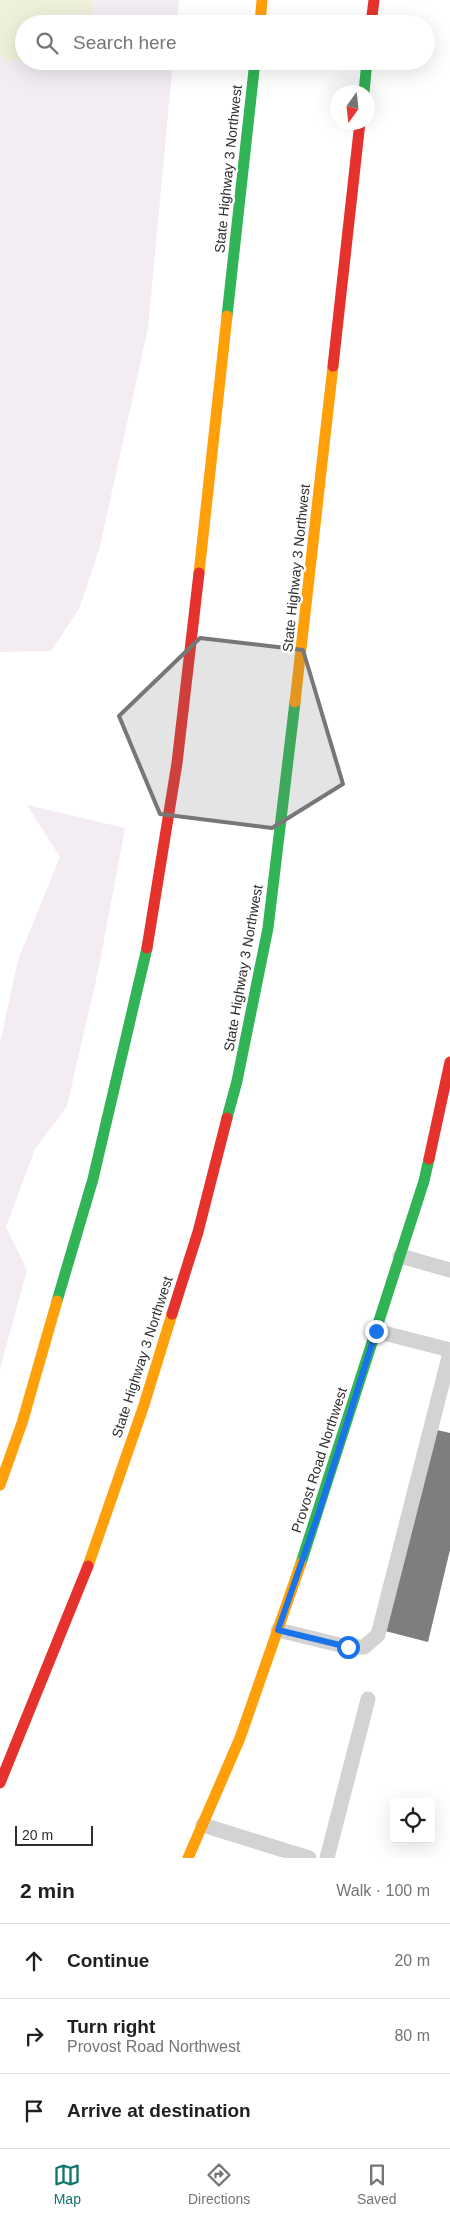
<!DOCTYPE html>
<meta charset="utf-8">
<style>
:root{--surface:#fff;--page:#f6f6f6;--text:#202124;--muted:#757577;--line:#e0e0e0;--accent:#0f766e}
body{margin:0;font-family:Helvetica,sans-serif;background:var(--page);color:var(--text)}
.controls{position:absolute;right:15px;bottom:15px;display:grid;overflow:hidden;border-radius:5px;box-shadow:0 5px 20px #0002}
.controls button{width:45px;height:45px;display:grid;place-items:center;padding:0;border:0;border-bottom:1px solid var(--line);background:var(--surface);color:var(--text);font:25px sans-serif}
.compass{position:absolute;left:330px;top:85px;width:45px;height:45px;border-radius:50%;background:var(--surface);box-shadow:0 5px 20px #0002;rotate:195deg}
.scale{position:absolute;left:15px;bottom:12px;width:78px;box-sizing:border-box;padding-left:5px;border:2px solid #2e2e2e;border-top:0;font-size:14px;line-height:18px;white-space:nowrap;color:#2e2e2e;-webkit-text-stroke:4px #fff;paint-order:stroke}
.stop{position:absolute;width:15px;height:15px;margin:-11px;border:4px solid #1a73e8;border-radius:50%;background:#fff}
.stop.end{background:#1a73e8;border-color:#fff;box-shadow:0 1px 5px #0008}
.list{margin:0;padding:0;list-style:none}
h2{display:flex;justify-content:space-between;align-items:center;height:65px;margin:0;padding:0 20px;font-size:21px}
h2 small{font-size:16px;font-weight:400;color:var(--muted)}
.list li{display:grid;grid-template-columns:32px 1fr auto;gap:15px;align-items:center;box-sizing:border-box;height:75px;padding:0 20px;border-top:1px solid var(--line)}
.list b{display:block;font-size:19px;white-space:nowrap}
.list p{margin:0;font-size:16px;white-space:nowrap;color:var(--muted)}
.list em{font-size:16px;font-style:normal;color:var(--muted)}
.icon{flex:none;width:28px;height:28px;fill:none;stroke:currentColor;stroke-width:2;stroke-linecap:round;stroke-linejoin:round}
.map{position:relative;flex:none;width:450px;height:1858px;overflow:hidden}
.search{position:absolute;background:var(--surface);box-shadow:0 5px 20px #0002;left:15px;right:15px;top:15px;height:55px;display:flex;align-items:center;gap:12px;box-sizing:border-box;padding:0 18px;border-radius:28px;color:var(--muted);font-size:19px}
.sheet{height:290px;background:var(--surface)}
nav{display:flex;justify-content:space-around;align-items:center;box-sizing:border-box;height:70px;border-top:1px solid var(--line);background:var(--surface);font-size:14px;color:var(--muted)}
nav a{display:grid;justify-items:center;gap:2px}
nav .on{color:var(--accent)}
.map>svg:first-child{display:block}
</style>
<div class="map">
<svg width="450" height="1858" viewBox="0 0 450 1858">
<rect width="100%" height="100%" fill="#fff"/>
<g fill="#f4ecf3">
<path d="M92 0H179L177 24H87L93 9Z"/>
<path d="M0 54 7 61H173L148 328 100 546 79 609 51 651 0 652Z"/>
<path d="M27 805 125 828 99 967 67 1106 35 1149 6 1227 27 1270 0 1369V1043L18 960 60 857Z"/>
</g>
<path fill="#eff0da" d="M0 0H92L93 9 87 24H24V61H7L0 54Z"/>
<path fill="#7e7e7e" d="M433 1429 450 1433V1550L428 1642 385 1631Z"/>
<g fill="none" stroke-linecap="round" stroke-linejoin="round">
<g stroke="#d3d3d3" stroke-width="15">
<path d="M400 1256 450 1270"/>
<path d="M376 1331 450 1350"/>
<path d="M278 1630 348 1647H364L378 1635 450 1353"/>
<path d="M203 1825 309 1858"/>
<path d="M327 1858 368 1699"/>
</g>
<g stroke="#30b455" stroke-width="11">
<path d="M364 92 367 61"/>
<path d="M227 316 255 61"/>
<path d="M227 1118 237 1081 268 928 295 702"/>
<path d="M57 1301 93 1179 147 948"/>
<path d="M301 1563 424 1181 429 1159"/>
</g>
<g stroke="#ff9f0a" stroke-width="11">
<path d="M260 24 262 0"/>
<path d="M199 573 227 316"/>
<path d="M295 702 333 366"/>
<path d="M0 1485 22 1423 57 1301"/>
<path d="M88 1566 143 1408 172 1314"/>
<path d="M188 1858 240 1738 301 1563"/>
</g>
<g stroke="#e5322d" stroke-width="11">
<path d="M371 24 374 0"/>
<path d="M333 366 360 122"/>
<path d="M147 948 177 763 199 573"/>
<path d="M429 1159 450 1062"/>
<path d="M172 1314 198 1232 227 1118"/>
<path d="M0 1783 88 1566"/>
</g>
</g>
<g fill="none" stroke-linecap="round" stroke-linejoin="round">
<path stroke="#1a73e8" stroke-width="6" d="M348 1647 278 1630 318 1515 376 1331"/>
</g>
<path fill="#777" fill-opacity="0.2" stroke="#777" stroke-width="4" stroke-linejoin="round" d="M200 638 303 650 343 784 272 828 160 814 119 716Z"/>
<g text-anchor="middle" stroke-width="5" stroke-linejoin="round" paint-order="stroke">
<g font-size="14" fill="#2e2e2e" stroke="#fff">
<text transform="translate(228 169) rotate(-84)" y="5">State Highway 3 Northwest</text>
<text transform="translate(296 568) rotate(-84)" y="5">State Highway 3 Northwest</text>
<text transform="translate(243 968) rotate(-80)" y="5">State Highway 3 Northwest</text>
<text transform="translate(142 1357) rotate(-72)" y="5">State Highway 3 Northwest</text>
<text transform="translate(319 1460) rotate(-72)" y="5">Provost Road Northwest</text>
</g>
</g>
</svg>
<div class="controls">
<button><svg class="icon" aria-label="locate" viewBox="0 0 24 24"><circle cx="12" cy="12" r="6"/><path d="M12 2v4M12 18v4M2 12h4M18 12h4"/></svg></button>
</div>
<svg class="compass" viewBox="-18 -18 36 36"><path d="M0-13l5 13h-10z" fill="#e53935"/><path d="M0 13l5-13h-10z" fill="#757577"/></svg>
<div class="scale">20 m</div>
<div class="stop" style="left:348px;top:1647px"></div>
<div class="stop end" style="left:376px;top:1331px"></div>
<div class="search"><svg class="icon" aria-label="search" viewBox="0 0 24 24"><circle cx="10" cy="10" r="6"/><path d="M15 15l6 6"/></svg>Search here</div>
</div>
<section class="sheet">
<h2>2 min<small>Walk · 100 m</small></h2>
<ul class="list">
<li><svg class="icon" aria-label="ahead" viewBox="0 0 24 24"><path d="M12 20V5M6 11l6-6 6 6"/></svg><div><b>Continue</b></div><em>20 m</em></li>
<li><svg class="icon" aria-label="right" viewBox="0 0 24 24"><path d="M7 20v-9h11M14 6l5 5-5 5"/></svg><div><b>Turn right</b><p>Provost Road Northwest</p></div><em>80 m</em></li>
<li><svg class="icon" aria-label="arrive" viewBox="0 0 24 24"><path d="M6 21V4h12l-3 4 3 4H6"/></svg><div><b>Arrive at destination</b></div></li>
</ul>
</section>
<nav>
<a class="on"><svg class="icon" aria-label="map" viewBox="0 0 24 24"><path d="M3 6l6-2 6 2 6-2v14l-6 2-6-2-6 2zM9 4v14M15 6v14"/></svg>Map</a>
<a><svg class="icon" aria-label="directions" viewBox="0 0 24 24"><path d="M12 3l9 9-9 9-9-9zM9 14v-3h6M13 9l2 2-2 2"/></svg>Directions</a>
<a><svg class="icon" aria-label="saved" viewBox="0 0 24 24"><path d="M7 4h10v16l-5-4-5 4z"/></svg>Saved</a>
</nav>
